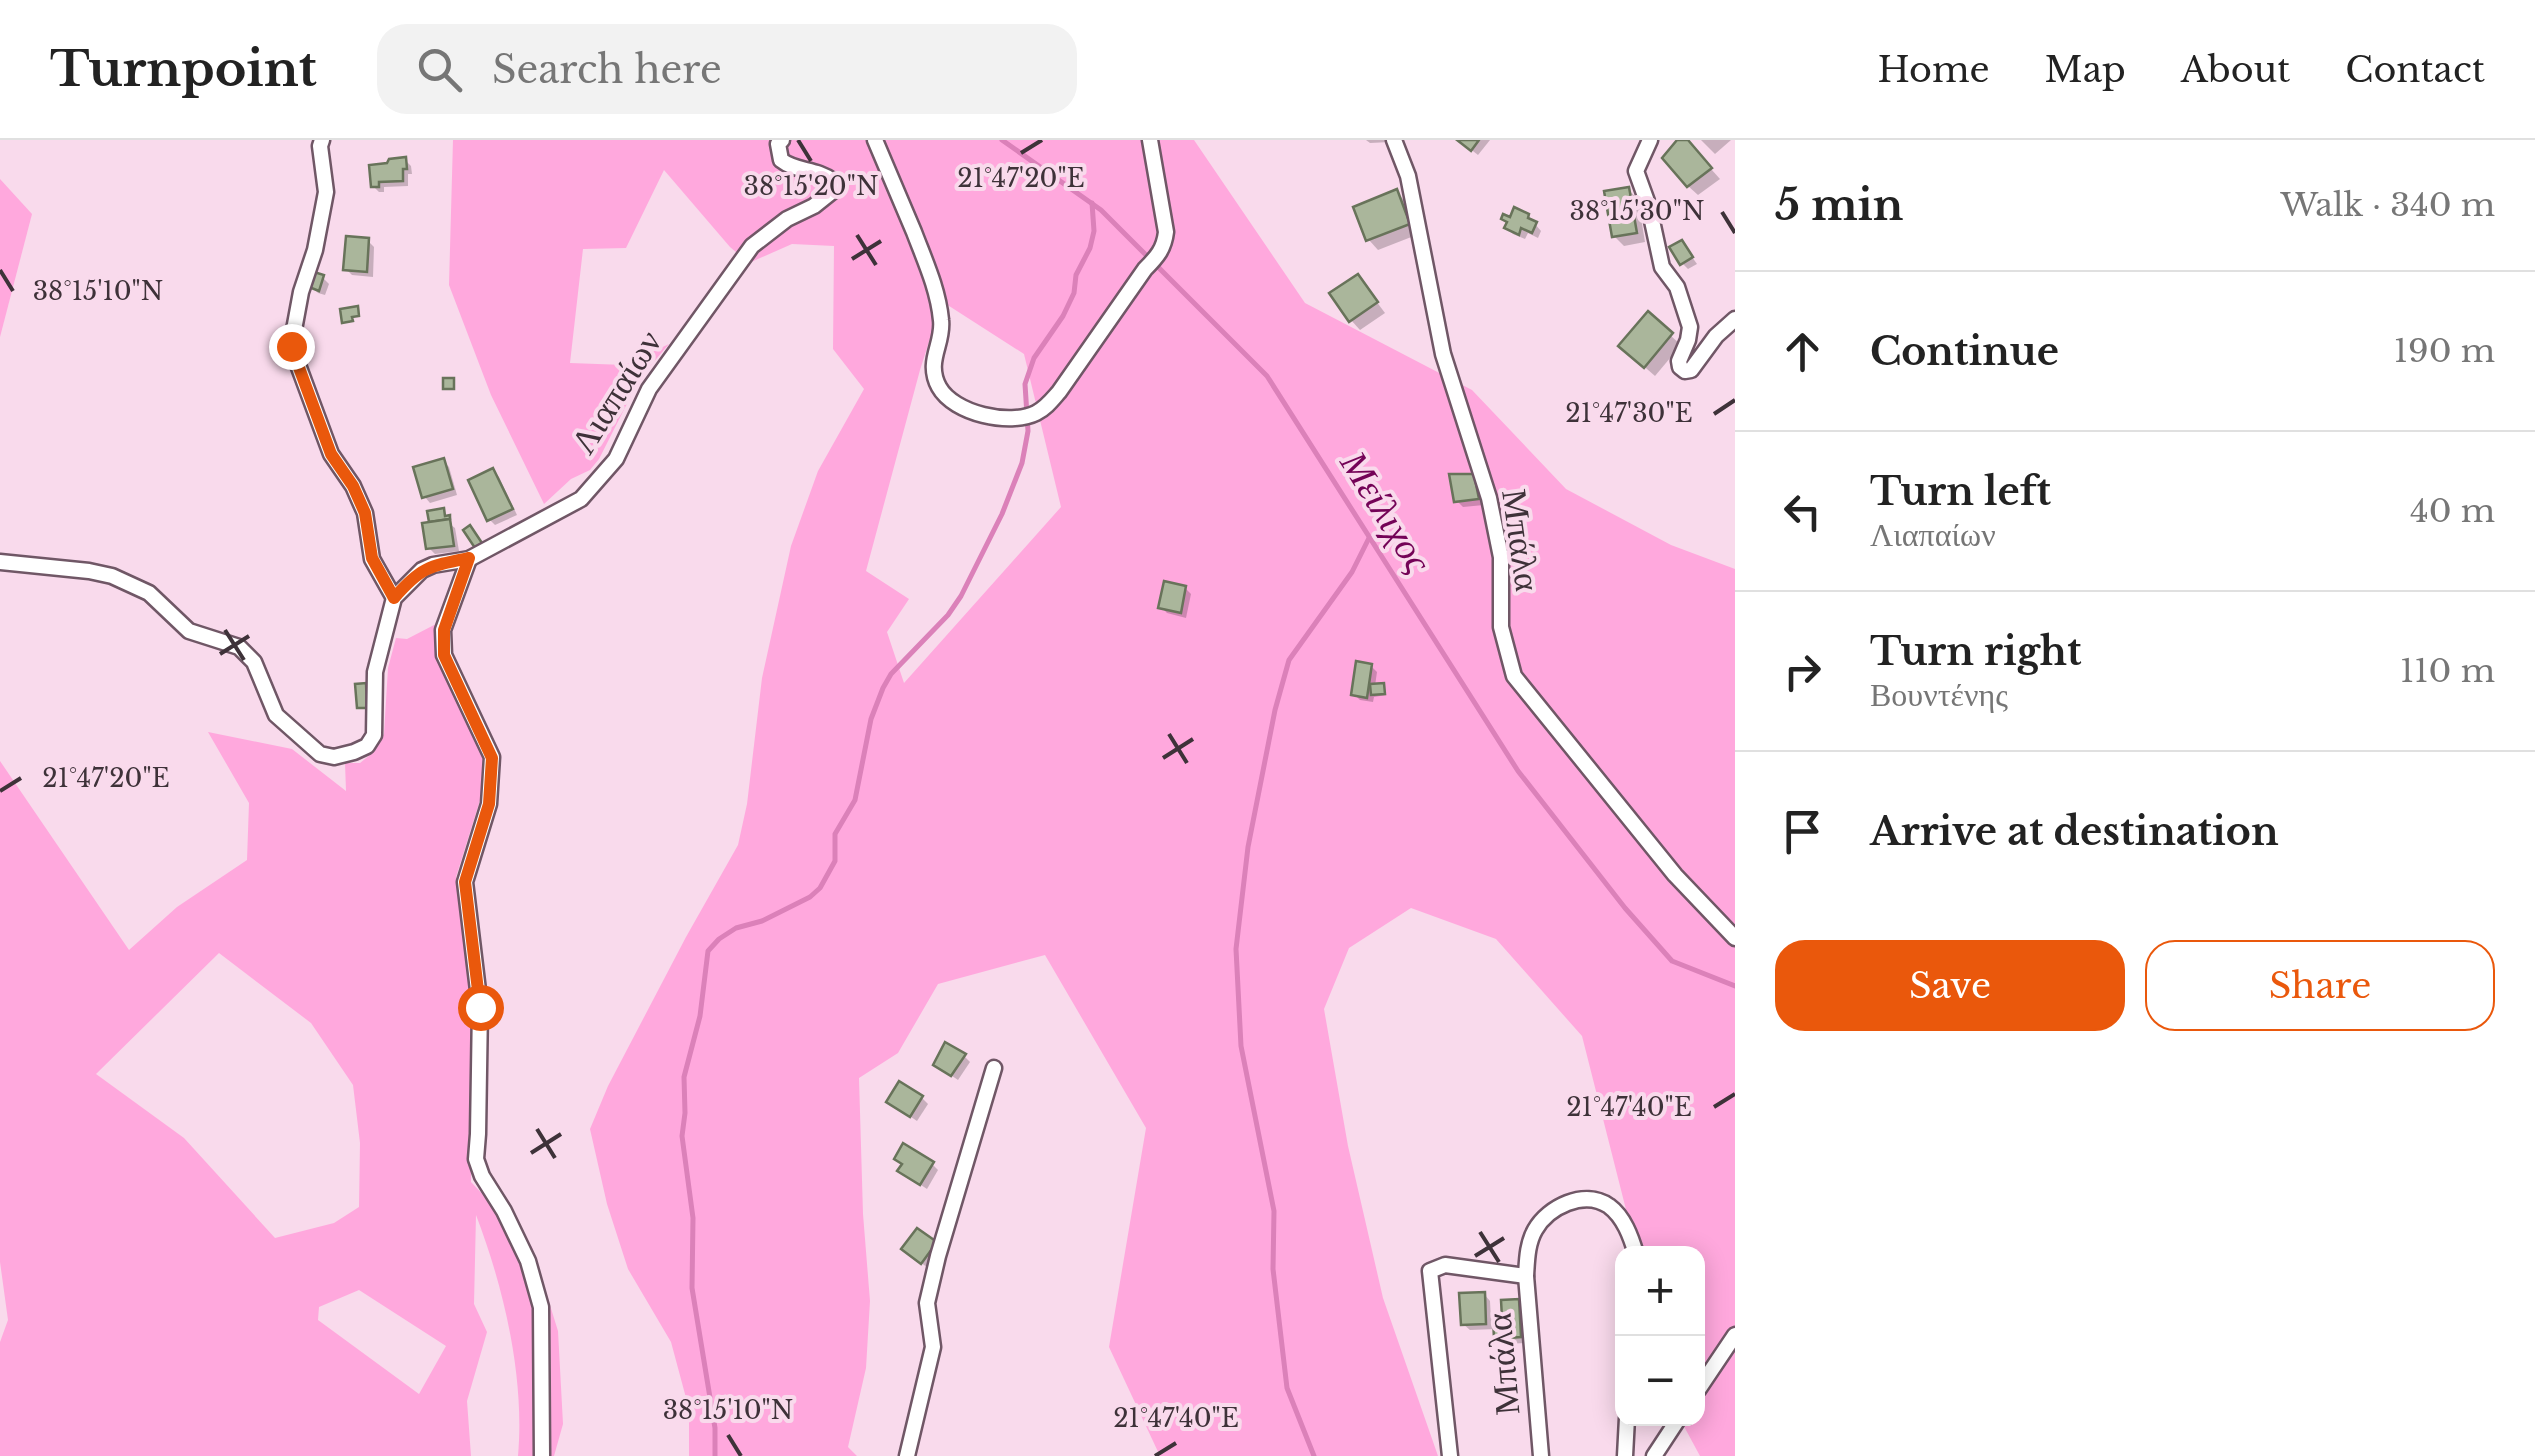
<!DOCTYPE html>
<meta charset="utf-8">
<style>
:root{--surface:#fff;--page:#f2f2f2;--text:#222;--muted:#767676;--line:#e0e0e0;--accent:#ea580c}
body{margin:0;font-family:"Libre Baskerville",serif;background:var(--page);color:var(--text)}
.controls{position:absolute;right:30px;bottom:30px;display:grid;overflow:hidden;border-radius:20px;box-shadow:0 5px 25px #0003}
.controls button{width:90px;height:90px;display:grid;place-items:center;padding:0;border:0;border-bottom:2px solid var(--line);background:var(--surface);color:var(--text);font:50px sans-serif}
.stop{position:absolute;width:30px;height:30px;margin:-22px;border:8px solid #ea580c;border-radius:50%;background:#fff}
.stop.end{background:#ea580c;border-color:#fff;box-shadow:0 2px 10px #0008}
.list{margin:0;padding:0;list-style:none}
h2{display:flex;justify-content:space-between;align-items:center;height:130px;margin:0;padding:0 40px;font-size:42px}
h2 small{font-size:32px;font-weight:400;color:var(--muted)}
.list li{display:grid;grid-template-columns:65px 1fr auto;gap:30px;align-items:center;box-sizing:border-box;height:160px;padding:0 40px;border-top:2px solid var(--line)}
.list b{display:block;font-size:38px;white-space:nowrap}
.list p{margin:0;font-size:32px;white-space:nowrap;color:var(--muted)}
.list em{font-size:32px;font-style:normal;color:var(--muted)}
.actions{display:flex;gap:20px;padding:30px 40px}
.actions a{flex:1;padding:22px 0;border:2px solid var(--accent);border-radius:30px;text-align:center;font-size:35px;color:var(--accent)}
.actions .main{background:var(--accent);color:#fff}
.icon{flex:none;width:55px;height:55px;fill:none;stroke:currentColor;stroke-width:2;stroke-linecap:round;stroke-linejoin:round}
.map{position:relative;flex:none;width:1735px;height:1316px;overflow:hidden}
header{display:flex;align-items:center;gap:60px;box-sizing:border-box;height:140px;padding:0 50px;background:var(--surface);border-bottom:2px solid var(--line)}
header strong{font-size:48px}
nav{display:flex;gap:55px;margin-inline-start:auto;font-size:35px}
.search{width:700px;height:90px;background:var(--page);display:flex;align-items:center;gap:25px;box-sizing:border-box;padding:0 35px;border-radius:30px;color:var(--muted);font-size:38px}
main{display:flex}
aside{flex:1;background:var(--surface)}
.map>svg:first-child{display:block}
</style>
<header>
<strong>Turnpoint</strong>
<div class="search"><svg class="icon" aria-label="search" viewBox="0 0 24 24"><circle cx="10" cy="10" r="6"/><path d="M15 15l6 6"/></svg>Search here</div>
<nav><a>Home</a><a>Map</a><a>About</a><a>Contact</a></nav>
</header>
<main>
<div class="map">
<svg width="1735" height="1316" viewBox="0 0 1735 1316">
<rect width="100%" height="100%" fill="#f9daec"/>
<g fill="#ffa8dd" fill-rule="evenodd">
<path d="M453 0H1194L1305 163 1472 250 1566 349 1671 405 1735 429V1316H1700L1680 1279 1698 1278V1114L1637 1113 1582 896 1496 799 1411 768 1349 808 1324 869 1348 1006 1383 1158 1438 1316H1160L1109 1207 1146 988 1045 815 938 844 898 913 859 938 863 1074 870 1161 866 1228 848 1307 857 1316H689V1269L671 1202 628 1129 607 1064 590 989 608 946 686 797 738 705 747 664 762 538 791 406 818 331 864 249 833 209 834 106 792 104 749 123 730 107 664 30 626 108 583 109 570 223 625 225 669 204 640 238 599 319 590 330 571 339 544 364 491 255 449 145ZM932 155 1024 214 1061 367 904 543 887 492 909 459 866 431 920 230 935 183Z"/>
<path d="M0 39 32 74 0 197Z"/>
<path d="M436 484 435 512 486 620 481 657 456 737 472 868 471 1042 532 1107 558 1191 563 1284 554 1316H518C525 1238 504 1148 476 1075L474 1164 487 1192 467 1261 471 1316H0V1202L8 1180 0 1122V621L129 810 177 767 247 720 249 663 208 592 292 609 346 651 345 623H360L371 614 384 594 388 528 396 498 407 499ZM219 813 311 883 353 945 360 1003 359 1067 334 1083 275 1098 184 998 96 934ZM359 1150 446 1206 419 1254 318 1180 319 1167Z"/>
</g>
<g fill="#0003">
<path d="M1366 0H1390V2L1370 3Z"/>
<path d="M1459 0H1490L1478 15Z"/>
<path d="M1680 0H1685L1720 39 1698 55 1688 46Z"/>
<path d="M1701 0H1731L1715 14Z"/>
<path d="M405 20 411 26 412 34H408V46L384 47V52H379L373 46Z"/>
<path d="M1629 50 1638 60 1645 102 1624 106 1614 96Z"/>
<path d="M1396 52 1406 62 1419 94 1378 110 1369 100Z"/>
<path d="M1528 76 1541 91 1538 98 1528 93 1525 99 1513 94 1507 88 1511 80Z"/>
<path d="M367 100 374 107 373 137 352 135 346 129Z"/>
<path d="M1682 103 1697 124 1688 129 1682 123Z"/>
<path d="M1358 137 1385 173 1360 190 1351 180Z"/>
<path d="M323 138 329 144 325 155 318 153 312 147Z"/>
<path d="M1648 175 1681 205 1655 236 1631 215Z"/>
<path d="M443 321 449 327 457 355 430 363 424 356Z"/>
<path d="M493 331 499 337 517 375 495 385 489 379Z"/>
<path d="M1473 336 1479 343 1484 365 1463 367 1457 361Z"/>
<path d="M443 371 447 382 455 388 459 411 435 414 429 408Z"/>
<path d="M1185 448 1191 454 1186 478 1167 473 1161 467Z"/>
<path d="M1371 526 1377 532 1375 546 1383 545 1386 555 1374 557 1373 562 1360 560 1354 554Z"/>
<path d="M964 916 970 922 958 940 936 925Z"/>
<path d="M922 958 928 964 917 981 889 962Z"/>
<path d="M932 1024 938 1030 927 1049 900 1031Z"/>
<path d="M918 1091 941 1110 928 1128 911 1115Z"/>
<path d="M1484 1154 1490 1161 1491 1181 1504 1180 1518 1161 1524 1168 1526 1203 1503 1204 1497 1198 1496 1189 1470 1190 1463 1184Z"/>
</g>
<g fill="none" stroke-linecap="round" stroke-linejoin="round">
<g stroke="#db81b9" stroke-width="5">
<path d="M1002 0 1101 70 1267 236 1518 631 1625 768 1672 821 1735 846"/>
<path d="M715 1316V1288L692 1148 693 1078 682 996 685 973 684 937 700 876 708 811 719 799 736 788 762 781 810 757 820 748 835 721V694L855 660 871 579 883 548 891 534 948 475 961 456 1002 374 1022 323 1028 291 1025 244 1034 218 1063 176 1074 153 1076 135 1090 108 1094 91 1092 63"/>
<path d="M1314 1316 1287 1248 1273 1129 1274 1071 1241 906 1236 809 1248 707 1275 570 1289 520 1352 432 1369 398"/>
</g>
</g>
<g fill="#aab69b" stroke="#68735a" stroke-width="2.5">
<path d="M1457 0H1479L1471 11Z"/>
<path d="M1677 0H1688L1712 28 1687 47 1662 18Z"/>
<path d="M406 17 407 29H403V41L379 42V47H371L369 25 387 23 389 19Z"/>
<path d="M1629 47 1637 93 1612 97 1604 51Z"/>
<path d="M1397 49 1410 84 1366 101 1353 67Z"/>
<path d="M1514 67 1529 74 1528 78 1537 82 1532 93 1521 88 1519 95 1504 88 1507 82 1501 79 1503 74 1510 77Z"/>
<path d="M346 96 369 98 367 132 343 130Z"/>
<path d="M1682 100 1693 117 1680 125 1669 107Z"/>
<path d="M314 132 324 135 319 151 309 147Z"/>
<path d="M1358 134 1378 162 1349 182 1329 153Z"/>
<path d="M358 166 359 176 352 177 353 181 342 183 340 169Z"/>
<path d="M1648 171 1673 193 1644 228 1618 206Z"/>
<rect x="443" y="238" width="11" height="11"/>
<path d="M444 318 453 349 422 358 413 327Z"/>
<path d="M493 328 513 369 487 381 468 340Z"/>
<path d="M1449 334H1474L1479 359 1454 362Z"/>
<path d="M444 368 445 376 450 375V379L429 382 427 371Z"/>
<path d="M450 379 454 406 426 409 422 383Z"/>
<path d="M470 385 482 403 475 408 463 390Z"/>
<path d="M1164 441 1186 446 1181 473 1158 468Z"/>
<path d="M1356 521 1372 524 1367 558 1351 555Z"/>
<path d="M366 543 367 568H357L355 544Z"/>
<path d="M1384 543 1385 554 1371 555 1370 544Z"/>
<path d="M945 902 966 914 951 936 933 925Z"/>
<path d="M899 941 923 956 910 977 886 962Z"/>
<path d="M903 1003 934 1022 920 1045 897 1031 902 1024 894 1019Z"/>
<path d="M917 1088 937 1102 921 1124 901 1109Z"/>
<path d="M1485 1152 1486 1184 1461 1185 1459 1153Z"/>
<path d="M1519 1159 1521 1197 1494 1199 1493 1178H1502L1501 1160Z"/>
</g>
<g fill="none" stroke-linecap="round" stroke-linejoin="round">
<g stroke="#705766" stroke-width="19">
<g id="minor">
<path d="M322 0 320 6 326 52 315 110 301 152 291 206 331 314 353 346 365 373 372 419 394 458"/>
<path d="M875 0C888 31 901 62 914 92 925 121 938 149 941 180 944 204 925 221 939 247 954 274 1010 286 1036 273 1046 268 1052 260 1059 252L1145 129C1157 117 1164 109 1166 92L1150 0"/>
<path d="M1394 0 1408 36 1443 214 1489 358 1501 417V487L1514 536 1675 735 1735 798"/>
<path d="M1650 0 1636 31 1649 67 1662 127 1677 147 1690 187 1688 200 1679 221 1680 227 1685 231 1691 230 1716 196 1735 179"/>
<path d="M469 419 443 490 444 515 492 617 489 664 465 742 480 867 478 994 476 1019 482 1036 504 1071 528 1121 541 1167 542 1316"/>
<path d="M0 422 89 431 112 436 149 453 189 491 239 507 254 522 276 575 320 614 334 617 354 612 367 606 374 595 375 532 394 458 422 430 433 425 469 419 581 359 616 319 649 249 752 106 787 79 814 66 834 50 833 41C816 28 796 32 781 20L778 4 782 0"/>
<path d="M1698 1250 1735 1195"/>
<path d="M907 1316 933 1207 927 1163 938 1116 994 928"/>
<path d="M1450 1316 1430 1131 1445 1125 1526 1136"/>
<path d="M1541 1316 1526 1136C1527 1121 1527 1104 1535 1090 1548 1067 1584 1049 1609 1066 1624 1077 1631 1097 1636 1114"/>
<path d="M1625 1316 1627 1278"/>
<path d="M1654 1316 1679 1278"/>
</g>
</g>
<use href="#minor" stroke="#fff" stroke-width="14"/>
</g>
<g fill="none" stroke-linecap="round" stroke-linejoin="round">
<path stroke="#ea580c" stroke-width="12" d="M291 206 331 314 353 346 365 373 372 418 394 458C421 427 429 426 469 418L444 490V515L492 618 489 664 465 742 480 867"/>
</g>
<path fill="none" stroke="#3e3239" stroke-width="4" d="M798 0 811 21M1021 13 1042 0M1722 72 1735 93M857 95 876 125M852 119 881 101M0 130 13 151M1714 274 1735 260M225 490 244 520M220 514 249 496M1169 594 1187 623M1163 618 1193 599M0 651 21 638M1714 967 1735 954M537 989 555 1018M531 1013 561 994M1480 1092 1499 1122M1475 1116 1504 1098M728 1295 741 1316M1155 1316 1176 1303"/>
<g text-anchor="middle" stroke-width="8" stroke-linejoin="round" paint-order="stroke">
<g font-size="35" fill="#3e3239" stroke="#f9daec">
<text transform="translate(616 252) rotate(-58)" y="12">Λιαπαίων</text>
<text transform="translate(1521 400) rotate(82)" y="12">Μπάλα</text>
<text transform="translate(1503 1224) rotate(-95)" y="12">Μπάλα</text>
</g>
<g font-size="38" font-style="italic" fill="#740357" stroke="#f9daec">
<text transform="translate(1386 372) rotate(58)" y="13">Μείλιχος</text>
</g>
</g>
<g font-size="25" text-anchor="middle" fill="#3e3239" stroke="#f9daec" stroke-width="8" stroke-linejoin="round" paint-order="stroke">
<text x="1021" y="47">21°47'20"E</text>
<text x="811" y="55">38°15'20"N</text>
<text x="1637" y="80">38°15'30"N</text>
<text x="98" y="160">38°15'10"N</text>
<text x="1629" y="282">21°47'30"E</text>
<text x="106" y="647">21°47'20"E</text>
<text x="1629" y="976">21°47'40"E</text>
<text x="728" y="1279">38°15'10"N</text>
<text x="1176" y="1287">21°47'40"E</text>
</g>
</svg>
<div class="controls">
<button>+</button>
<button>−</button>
</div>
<div class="stop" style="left:480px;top:867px"></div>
<div class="stop end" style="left:291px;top:206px"></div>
</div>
<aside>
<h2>5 min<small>Walk · 340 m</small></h2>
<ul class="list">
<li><svg class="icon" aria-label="ahead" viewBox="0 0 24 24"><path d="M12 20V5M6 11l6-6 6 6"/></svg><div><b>Continue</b></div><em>190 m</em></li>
<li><svg class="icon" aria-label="left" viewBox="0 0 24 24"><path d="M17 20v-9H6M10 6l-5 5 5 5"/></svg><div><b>Turn left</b><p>Λιαπαίων</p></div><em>40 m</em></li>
<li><svg class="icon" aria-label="right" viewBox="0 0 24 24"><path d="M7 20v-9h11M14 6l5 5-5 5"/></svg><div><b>Turn right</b><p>Βουντένης</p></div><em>110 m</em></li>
<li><svg class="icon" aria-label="arrive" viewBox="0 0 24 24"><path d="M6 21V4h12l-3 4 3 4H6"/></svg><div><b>Arrive at destination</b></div></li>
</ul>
<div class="actions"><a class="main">Save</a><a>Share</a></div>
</aside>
</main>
